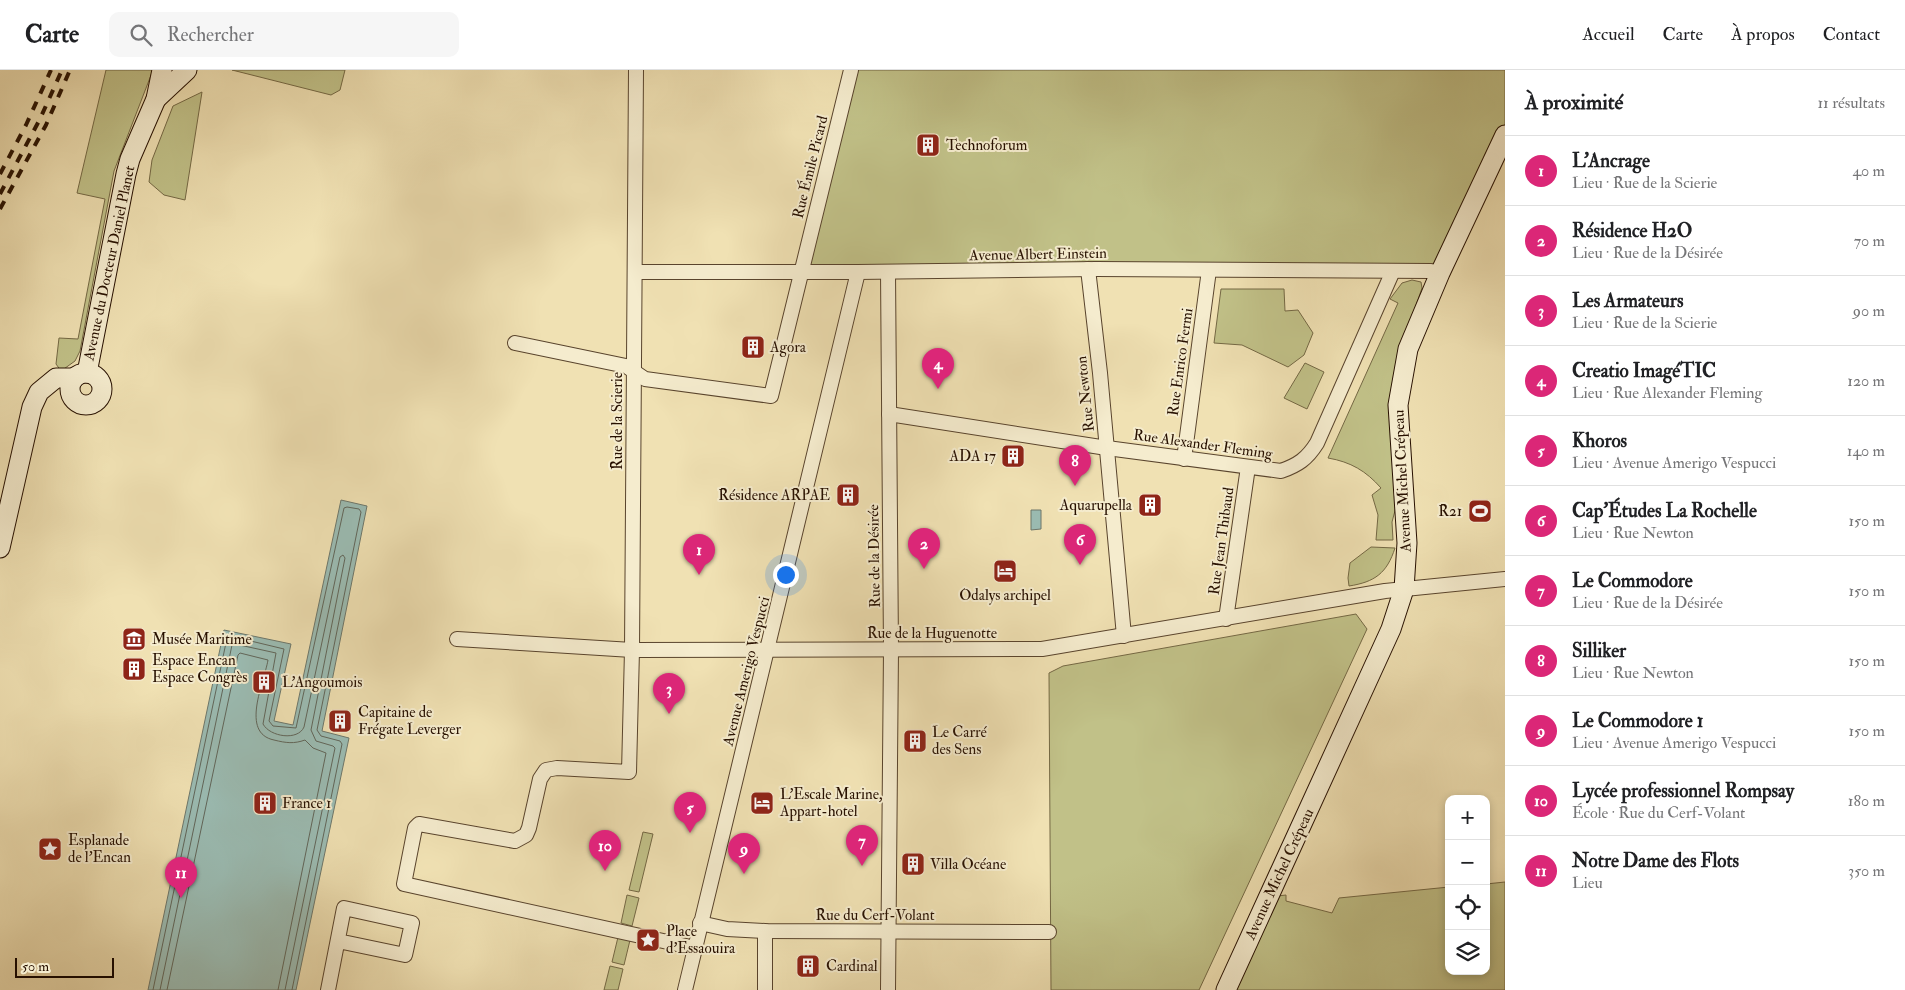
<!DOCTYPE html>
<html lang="fr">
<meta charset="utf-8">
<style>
:root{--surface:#fff;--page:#f6f6f6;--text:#202124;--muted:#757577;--line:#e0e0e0;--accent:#db2777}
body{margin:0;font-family:"IM FELL Double Pica",serif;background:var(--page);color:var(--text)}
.controls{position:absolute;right:15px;bottom:15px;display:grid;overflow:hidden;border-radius:10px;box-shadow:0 2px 8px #0003}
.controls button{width:45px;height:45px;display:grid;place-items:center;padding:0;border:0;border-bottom:1px solid var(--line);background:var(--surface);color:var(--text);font:25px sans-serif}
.scale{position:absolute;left:15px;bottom:12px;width:99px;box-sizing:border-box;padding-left:5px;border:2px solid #271000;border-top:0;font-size:14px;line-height:18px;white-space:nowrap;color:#271000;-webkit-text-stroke:4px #f5ecce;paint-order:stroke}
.you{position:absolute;left:785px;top:504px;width:18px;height:18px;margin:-12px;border:4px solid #fff;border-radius:50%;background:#1a73e8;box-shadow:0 0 0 8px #1a73e833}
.badge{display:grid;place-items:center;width:32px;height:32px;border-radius:50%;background:var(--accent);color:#fff;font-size:16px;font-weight:700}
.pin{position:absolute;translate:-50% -41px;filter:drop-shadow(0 1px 2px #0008)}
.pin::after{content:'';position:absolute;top:26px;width:18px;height:15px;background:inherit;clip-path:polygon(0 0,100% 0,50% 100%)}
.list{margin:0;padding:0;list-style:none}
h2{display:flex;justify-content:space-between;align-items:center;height:65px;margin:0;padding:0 20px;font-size:21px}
h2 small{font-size:16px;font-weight:400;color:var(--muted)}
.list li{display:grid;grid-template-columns:32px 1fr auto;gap:15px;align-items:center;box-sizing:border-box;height:70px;padding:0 20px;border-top:1px solid var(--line)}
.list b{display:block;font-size:19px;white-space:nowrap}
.list p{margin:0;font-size:16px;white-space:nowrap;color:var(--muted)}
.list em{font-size:16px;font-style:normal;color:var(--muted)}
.icon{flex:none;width:28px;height:28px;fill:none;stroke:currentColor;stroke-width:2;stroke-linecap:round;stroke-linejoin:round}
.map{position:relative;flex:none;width:1505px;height:920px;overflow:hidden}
header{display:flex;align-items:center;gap:30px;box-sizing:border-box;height:70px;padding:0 25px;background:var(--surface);border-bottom:1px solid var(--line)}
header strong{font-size:24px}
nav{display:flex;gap:28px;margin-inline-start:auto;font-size:18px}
.search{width:350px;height:45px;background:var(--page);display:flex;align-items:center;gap:12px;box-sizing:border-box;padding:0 18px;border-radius:10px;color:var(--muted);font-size:19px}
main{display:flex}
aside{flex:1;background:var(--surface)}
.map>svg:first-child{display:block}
</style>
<header>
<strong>Carte</strong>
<div class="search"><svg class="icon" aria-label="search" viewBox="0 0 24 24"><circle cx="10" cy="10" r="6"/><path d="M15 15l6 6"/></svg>Rechercher</div>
<nav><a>Accueil</a><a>Carte</a><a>À propos</a><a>Contact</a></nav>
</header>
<main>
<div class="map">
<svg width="1505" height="920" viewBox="0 0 1505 920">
<rect width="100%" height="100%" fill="#f0e1b3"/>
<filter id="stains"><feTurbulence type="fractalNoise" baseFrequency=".004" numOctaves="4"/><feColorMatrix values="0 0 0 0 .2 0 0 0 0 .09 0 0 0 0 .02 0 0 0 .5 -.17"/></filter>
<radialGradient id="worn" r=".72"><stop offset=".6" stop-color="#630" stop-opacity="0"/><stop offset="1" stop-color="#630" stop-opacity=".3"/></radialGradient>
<g fill="#c1c188" stroke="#746844">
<path d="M106 0H153L114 101 80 281 75 291 61 301 56 294 59 268 78 269 105 129 77 123Z"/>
<path d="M232 0H345L340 20 331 25Z"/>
<path d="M851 0H1505V65L1440 203 801 202Z"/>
<path d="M202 22 185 130 164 125 149 112 152 90 173 36Z"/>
<path d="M1412 210 1421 212 1422 218 1406 264 1397 433 1392 452 1393 470H1376L1378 445 1372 425 1381 418C1366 401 1351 392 1328 388L1398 233 1390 229 1402 213Z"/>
<path d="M1221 219H1284L1285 241 1298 240 1313 263 1304 285 1288 297 1242 275 1214 273Z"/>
<path d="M1305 293 1324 302 1307 339 1284 328Z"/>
<path d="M1371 477 1395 478C1387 503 1375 512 1349 516L1348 508 1350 493Z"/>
<path d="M1356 544 1367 559 1199 920H1051L1049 603 1063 596Z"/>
<path d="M643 762 653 764 639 822 629 820Z"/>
<path d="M1505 812V920H1226L1269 827 1286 825V831L1332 843 1339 828 1449 817V901H1486V814Z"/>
<path d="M627 825 639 828 632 856 621 853Z"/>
<path d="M619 863 631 866 624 895 612 892Z"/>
<path d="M610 896 623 899 618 920H604Z"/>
</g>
<g fill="#9bbcb3" stroke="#6d776b">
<path d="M341 430 367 436 322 661 349 668 296 920H148L224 560 291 574 274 651 293 655Z"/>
<path d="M1031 440H1041V459L1031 460Z"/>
</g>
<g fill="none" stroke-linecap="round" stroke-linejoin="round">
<g stroke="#61665a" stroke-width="1">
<path d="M153 920 227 568 230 566 284 579 269 651 273 656 296 658 344 438 347 437 359 439 361 442 317 660 321 666 340 671 342 674 292 920"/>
<path d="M160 920 232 575 235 574 276 583 263 654C270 667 298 671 304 657L340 487 343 485 345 488 311 660 316 671 333 676 335 678 285 920"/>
<path d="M167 920 238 585 240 583 268 590C264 613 240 663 274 670 286 673 294 674 305 670L313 678 326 683 278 920"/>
</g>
<g stroke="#59442d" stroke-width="16">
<g id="street">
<path d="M636 0 632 580 629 702 557 698 546 700 540 709 529 758 526 765 515 771 419 754 415 758 404 814 695 878"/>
<path d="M1088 199 1100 303 1124 566"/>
<path d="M635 202H858L1096 199 1431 201 1440 203"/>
<path d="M515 273 626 296 645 309 771 326 851 0"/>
<path d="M889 344 1107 378 1281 401C1298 395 1307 389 1317 373L1393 201"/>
<path d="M1184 389 1209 200"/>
<path d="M1226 549 1248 397"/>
<path d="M457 569 632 580 1042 579 1385 521 1505 509"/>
<path d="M700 853 727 859 765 861 1049 862"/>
<path d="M328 920 344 838 412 853 405 885 338 871"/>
<path d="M685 920 858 202"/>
<path d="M765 920V861"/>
<path d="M888 920 891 580 888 202"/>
</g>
</g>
<g stroke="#271000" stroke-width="21">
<g id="secondary">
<path d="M156 29 187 0"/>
<circle cx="86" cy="319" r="16"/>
<path d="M87 303 126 104 130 89 156 29 162 0"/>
<path d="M0 478 32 337 39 322 56 308H74"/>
<path d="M1226 920 1391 559 1404 519 1407 473 1398 335 1408 279 1440 203 1505 65"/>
</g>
</g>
<use href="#street" stroke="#f5ecce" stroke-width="14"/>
<use href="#secondary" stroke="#f5ecce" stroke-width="19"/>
<g stroke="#271000" stroke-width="4" stroke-dasharray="9 9" stroke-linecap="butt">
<path d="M0 104 26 55 51 0"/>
<path d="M0 124 40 49 62 0"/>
<path d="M0 139 46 55 70 0"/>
</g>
</g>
<defs>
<g id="building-square" transform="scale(1.25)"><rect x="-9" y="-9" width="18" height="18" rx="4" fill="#8f2418" stroke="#f5ecce"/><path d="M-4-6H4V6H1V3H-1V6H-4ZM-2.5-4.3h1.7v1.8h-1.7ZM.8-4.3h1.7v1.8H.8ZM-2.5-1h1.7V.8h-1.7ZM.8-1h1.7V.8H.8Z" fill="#fff"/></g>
<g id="stadium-square" transform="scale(1.25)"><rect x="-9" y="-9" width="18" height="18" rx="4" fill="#8f2418" stroke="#f5ecce"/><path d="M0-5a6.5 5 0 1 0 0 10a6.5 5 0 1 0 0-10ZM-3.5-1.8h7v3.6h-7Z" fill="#fff"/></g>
<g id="hotel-square" transform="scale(1.25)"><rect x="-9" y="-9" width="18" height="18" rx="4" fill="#8f2418" stroke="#f5ecce"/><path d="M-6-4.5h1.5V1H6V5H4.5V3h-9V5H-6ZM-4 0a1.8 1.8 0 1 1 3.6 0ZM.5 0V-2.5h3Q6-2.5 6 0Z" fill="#fff"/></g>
<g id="museum-square" transform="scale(1.25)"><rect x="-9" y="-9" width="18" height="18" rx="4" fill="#8f2418" stroke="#f5ecce"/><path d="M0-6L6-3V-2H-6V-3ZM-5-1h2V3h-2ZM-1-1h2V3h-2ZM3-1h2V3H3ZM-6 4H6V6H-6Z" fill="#fff"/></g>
<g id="sight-square" transform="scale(1.25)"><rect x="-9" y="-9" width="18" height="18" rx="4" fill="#8f2418" stroke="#f5ecce"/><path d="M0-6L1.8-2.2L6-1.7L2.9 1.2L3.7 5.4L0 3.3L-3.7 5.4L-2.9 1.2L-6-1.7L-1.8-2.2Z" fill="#fff"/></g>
</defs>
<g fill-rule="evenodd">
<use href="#building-square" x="928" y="75"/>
<use href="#building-square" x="753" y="277"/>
<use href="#building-square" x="1013" y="386"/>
<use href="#building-square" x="848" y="425"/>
<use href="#building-square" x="1150" y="435"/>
<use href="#stadium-square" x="1480" y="441"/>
<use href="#hotel-square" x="1005" y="501"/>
<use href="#museum-square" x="134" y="569"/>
<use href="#building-square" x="134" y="599"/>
<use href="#building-square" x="264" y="612"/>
<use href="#building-square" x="340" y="651"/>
<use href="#building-square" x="915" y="671"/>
<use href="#building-square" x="265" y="733"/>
<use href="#hotel-square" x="762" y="733"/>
<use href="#sight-square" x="50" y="779"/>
<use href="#building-square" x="913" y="794"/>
<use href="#sight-square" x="648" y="870"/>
<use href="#building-square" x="808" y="896"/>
</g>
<g text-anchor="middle" stroke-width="4" stroke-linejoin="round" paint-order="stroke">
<g font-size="15" fill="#271000" stroke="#f5ecce" text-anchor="start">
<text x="946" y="80">Technoforum</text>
<text x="770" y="282">Agora</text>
<text x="996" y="391" text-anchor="end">ADA 17</text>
<text x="830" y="430" text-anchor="end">Résidence ARPAE</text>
<text x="1132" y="440" text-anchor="end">Aquarupella</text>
<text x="1462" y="446" text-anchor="end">R21</text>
<text x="1005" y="530" text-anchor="middle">Odalys archipel</text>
<text x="152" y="574">Musée Maritime</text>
<text x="152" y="595">Espace Encan<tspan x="152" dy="17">Espace Congrès</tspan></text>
<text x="282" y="617">L'Angoumois</text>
<text x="358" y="647">Capitaine de<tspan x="358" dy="17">Frégate Leverger</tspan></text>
<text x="932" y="667">Le Carré<tspan x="932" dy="17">des Sens</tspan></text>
<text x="780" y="729">L'Escale Marine,<tspan x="780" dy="17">Appart-hotel</tspan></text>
<text x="282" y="738">France 1</text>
<text x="68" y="775">Esplanade<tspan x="68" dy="17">de l’Encan</tspan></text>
<text x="930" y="799">Villa Océane</text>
<text x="666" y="866">Place<tspan x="666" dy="17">d'Essaouira</tspan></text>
<text x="826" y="901">Cardinal</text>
</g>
<g font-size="15" fill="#271000" stroke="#f5ecce">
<text transform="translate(810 97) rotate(-76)" y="5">Rue Émile Picard</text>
<text transform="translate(1038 184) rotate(-1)" y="5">Avenue Albert Einstein</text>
<text transform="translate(109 193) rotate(-78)" y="5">Avenue du Docteur Daniel Planet</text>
<text transform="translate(1180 292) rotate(-82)" y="5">Rue Enrico Fermi</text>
<text transform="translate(1085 324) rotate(-96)" y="5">Rue Newton</text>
<text transform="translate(617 351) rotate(-90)" y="5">Rue de la Scierie</text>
<text transform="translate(1203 374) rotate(8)" y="5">Rue Alexander Fleming</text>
<text transform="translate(1402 411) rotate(-93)" y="5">Avenue Michel Crépeau</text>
<text transform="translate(1221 471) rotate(-82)" y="5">Rue Jean Thibaud</text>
<text transform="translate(874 486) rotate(-91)" y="5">Rue de la Désirée</text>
<text x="932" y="568">Rue de la Huguenotte</text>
<text transform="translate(746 601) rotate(-76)" y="5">Avenue Amerigo Vespucci</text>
<text transform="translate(1279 804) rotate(-65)" y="5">Avenue Michel Crépeau</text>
<text x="875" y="850">Rue du Cerf-Volant</text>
</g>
</g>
<rect width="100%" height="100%" filter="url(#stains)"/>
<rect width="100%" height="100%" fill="url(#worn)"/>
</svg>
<div class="controls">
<button>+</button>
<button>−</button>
<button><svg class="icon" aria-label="locate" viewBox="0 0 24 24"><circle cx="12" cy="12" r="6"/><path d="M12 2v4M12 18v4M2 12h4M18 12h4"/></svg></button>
<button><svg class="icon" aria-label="layers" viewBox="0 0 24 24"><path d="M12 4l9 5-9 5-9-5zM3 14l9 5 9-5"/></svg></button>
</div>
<div class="scale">50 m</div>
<div class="you"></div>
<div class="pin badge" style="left:699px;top:505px">1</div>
<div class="pin badge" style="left:924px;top:499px">2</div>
<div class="pin badge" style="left:669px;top:644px">3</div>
<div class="pin badge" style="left:938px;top:319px">4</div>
<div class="pin badge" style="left:690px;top:763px">5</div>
<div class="pin badge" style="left:1080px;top:495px">6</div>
<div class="pin badge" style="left:862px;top:796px">7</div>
<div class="pin badge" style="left:1075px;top:416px">8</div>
<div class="pin badge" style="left:744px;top:804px">9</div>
<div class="pin badge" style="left:605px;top:801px">10</div>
<div class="pin badge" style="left:181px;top:828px">11</div>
</div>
<aside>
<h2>À proximité<small>11 résultats</small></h2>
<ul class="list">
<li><span class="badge">1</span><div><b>L'Ancrage</b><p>Lieu · Rue de la Scierie</p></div><em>40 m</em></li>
<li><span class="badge">2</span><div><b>Résidence H2O</b><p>Lieu · Rue de la Désirée</p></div><em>70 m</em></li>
<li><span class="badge">3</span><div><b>Les Armateurs</b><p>Lieu · Rue de la Scierie</p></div><em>90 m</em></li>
<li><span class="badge">4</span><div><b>Creatio ImagéTIC</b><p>Lieu · Rue Alexander Fleming</p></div><em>120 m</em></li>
<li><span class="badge">5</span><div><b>Khoros</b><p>Lieu · Avenue Amerigo Vespucci</p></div><em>140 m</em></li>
<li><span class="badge">6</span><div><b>Cap’Études La Rochelle</b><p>Lieu · Rue Newton</p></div><em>150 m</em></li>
<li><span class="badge">7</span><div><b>Le Commodore</b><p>Lieu · Rue de la Désirée</p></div><em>150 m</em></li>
<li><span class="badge">8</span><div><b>Silliker</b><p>Lieu · Rue Newton</p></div><em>150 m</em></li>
<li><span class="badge">9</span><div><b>Le Commodore 1</b><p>Lieu · Avenue Amerigo Vespucci</p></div><em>150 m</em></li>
<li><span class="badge">10</span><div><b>Lycée professionnel Rompsay</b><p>École · Rue du Cerf-Volant</p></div><em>180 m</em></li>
<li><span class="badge">11</span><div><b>Notre Dame des Flots</b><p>Lieu</p></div><em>350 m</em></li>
</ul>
</aside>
</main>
